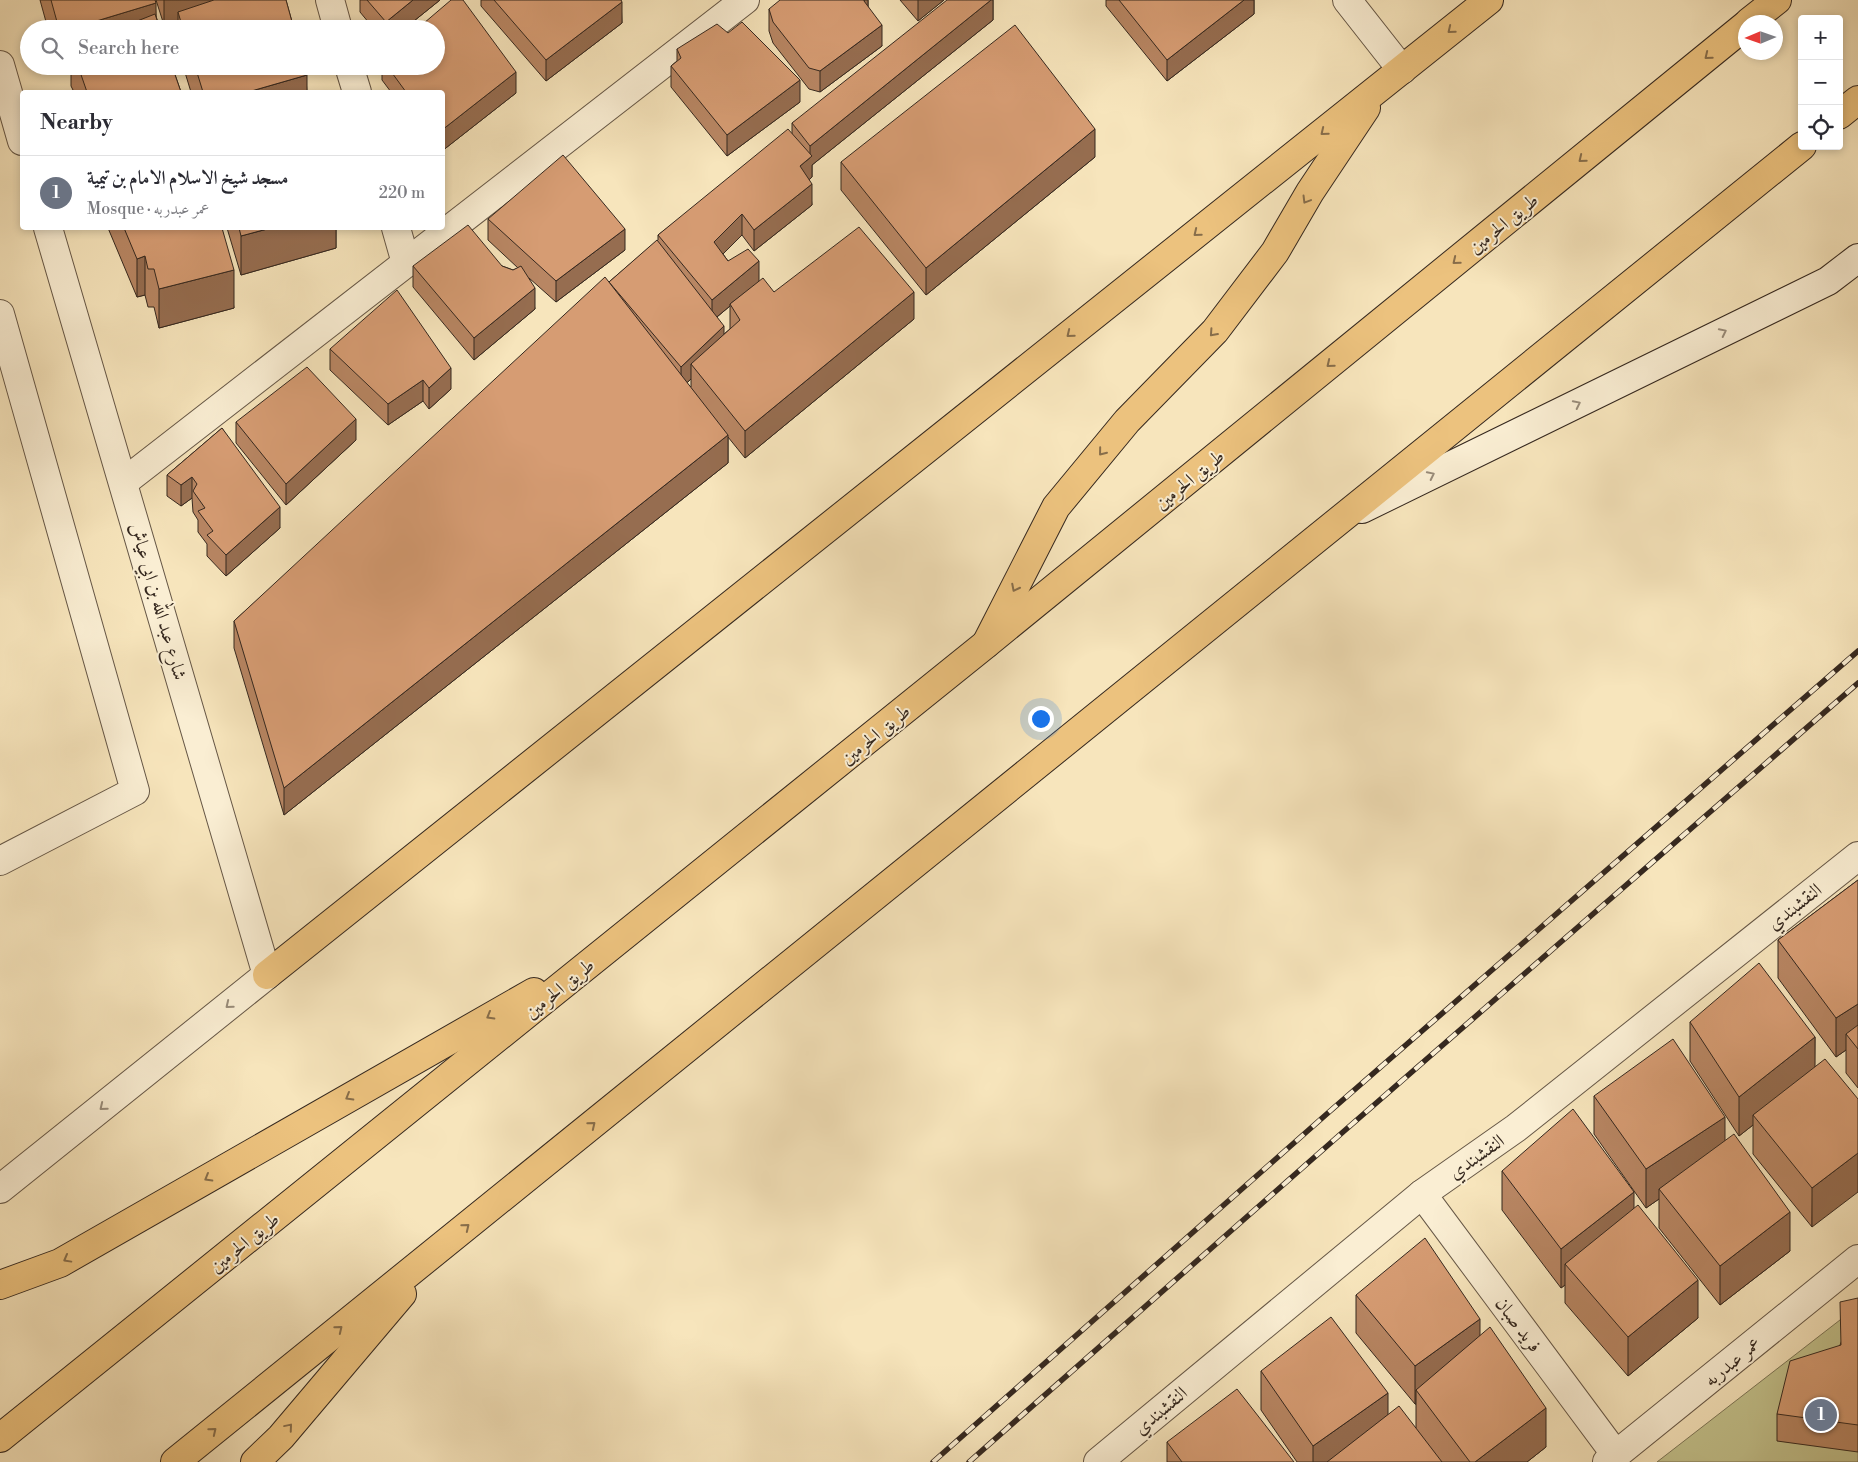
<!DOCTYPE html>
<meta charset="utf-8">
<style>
:root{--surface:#fff;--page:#f2f2f3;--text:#2b2b33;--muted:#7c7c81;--line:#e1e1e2;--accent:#8f2418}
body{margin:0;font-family:"Libre Bodoni",Amiri,serif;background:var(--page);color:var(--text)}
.controls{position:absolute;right:15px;top:15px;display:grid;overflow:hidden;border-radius:5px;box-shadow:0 2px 8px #0003}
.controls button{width:45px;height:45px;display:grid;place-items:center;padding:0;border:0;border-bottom:1px solid var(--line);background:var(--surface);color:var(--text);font:25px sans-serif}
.compass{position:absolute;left:1738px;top:15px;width:45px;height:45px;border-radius:50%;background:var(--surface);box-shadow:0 2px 8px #0003;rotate:268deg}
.you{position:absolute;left:1040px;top:718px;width:18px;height:18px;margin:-12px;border:4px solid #fff;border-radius:50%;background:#1a73e8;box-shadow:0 0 0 8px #1a73e833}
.badge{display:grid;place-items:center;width:32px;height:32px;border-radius:50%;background:var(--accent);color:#fff;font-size:16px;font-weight:700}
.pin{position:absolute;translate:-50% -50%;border:2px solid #fff;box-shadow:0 1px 5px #0006}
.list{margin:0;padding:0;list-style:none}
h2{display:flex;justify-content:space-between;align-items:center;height:65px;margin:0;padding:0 20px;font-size:21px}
h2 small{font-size:16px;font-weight:400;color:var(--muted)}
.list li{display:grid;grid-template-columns:32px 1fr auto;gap:15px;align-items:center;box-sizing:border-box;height:75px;padding:0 20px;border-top:1px solid var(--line)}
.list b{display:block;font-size:19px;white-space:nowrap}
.list p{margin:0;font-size:16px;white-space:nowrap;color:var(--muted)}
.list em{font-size:16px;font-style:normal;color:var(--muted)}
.icon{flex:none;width:28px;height:28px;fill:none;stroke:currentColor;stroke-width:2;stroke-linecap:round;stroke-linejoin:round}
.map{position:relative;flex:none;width:1858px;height:1462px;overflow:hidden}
.search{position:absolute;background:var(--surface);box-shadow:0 2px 8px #0003;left:20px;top:20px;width:425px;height:55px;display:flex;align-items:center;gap:12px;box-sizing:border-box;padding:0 18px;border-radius:28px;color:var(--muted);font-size:19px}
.panel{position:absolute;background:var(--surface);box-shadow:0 2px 8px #0003;left:20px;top:90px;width:425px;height:140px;border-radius:5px}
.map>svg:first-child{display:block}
</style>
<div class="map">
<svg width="1858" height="1462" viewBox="0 0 1858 1462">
<rect width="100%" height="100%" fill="#f7e5bc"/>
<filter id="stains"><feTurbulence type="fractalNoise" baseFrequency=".004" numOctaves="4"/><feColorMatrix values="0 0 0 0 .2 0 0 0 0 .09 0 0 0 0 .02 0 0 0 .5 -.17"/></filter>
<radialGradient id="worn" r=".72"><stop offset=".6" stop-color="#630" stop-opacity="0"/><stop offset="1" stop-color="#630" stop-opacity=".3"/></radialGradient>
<path fill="#c3c28c" stroke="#7c7556" d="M1858 1306V1462H1657Z"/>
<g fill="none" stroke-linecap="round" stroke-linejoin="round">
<g stroke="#665746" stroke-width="30">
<g id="street">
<path d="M330 0 338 29"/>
<path d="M1347 0 1402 70"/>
<path d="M0 65 22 141"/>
<path d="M349 66 357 92"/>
<path d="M396 228 406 263"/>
<path d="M0 314 135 791 0 861"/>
<path d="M124 482 745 0"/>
<path d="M0 1189 267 975 48 228"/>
<path d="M1422 1194 1616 1455"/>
<path d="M1098 1462 1422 1194 1516 1128 1858 856"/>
<path d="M1607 1462 1858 1259"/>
</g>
</g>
<g stroke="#35281f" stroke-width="30">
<path id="secondary" d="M1362 509 1828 281 1858 258"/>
</g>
<g stroke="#35281f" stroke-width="30">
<g id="primary">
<path d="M986 644 1056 507 1127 421 1215 331 1275 252 1310 192 1366 108"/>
<path d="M267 975 1489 0"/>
</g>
</g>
<g stroke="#35281f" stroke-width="30">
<g id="highway">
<path d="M1749 22 1777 0"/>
<path d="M1839 115 1858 100"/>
<path d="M0 1285 60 1263 534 992"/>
<path d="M0 1438 986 644 1746 25"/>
<path d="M175 1462 1802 146"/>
<path d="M255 1462 281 1437 402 1294"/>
</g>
</g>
<use href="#street" stroke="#faeed3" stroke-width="28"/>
<use href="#secondary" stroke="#faeed3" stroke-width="28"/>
<use href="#primary" stroke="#ecc27e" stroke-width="28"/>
<use href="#highway" stroke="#ecc27e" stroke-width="28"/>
<g stroke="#35281f" stroke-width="5.5">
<g id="rail">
<path d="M933 1462 1329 1112 1858 651"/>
<path d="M969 1462 1343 1132 1858 683"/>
</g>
</g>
<use href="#rail" stroke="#faeed3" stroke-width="4" stroke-dasharray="11" stroke-linecap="butt"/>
</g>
<g fill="#b88663" stroke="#35281f" fill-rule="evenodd">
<path d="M40 0H155L156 16 160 29H48Z"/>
<path d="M156 0H286L294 29H178V22L164 25Z"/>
<path d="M360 0H440L404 29H374L360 12Z"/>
<path d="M481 0H621L622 23 546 81 481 6Z"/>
<path d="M868 0V7L882 46 820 92 809 89 773 43 769 31V9Z"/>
<path d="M900 0H944L918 21Z"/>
<path d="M993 0V20L812 165V177L809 180 812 205 754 251 742 235 723 254 728 261 774 292 914 319 745 458 728 437V463L284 815 234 648V621L609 282 658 240V235L792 134V123ZM730 306V329L724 334 717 317ZM691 379V387L687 383Z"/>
<path d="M1106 0H1254V14L1167 81 1106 6Z"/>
<path d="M677 49 800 102 727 156 671 87V66L677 61Z"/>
<path d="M59 66H172L181 92H74L71 86V67L60 70Z"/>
<path d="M183 66H305L307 92H191Z"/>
<path d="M382 66H436L516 93 442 151V92H391L382 80Z"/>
<path d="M1095 157 926 295 841 190V162Z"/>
<path d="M488 219 625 250 556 302 529 278 535 309 474 360 413 287V266H502L513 270 518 268 488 240Z"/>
<path d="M108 228H222L234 308 159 328 154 307H148L145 295 137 297Z"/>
<path d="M227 228H336V248L241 275Z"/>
<path d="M330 349 451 389 429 409 423 401 388 425 330 370Z"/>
<path d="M236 422 356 440 286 505 236 443Z"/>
<path d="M222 428 280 528 226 576 207 556V544L198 532V520L193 512 192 498 181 506 167 496V475Z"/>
<path d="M1858 880V1088L1846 1073V1050L1836 1057 1778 978V940Z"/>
<path d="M1690 1022 1815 1037 1812 1227 1753 1154V1125L1739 1136 1690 1061Z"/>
<path d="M1594 1096 1725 1141 1790 1251 1720 1305 1659 1228V1199L1646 1208 1594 1134Z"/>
<path d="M1502 1171 1634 1209 1698 1318 1628 1376 1565 1303V1285L1561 1288 1502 1210Z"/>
<path d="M1356 1295 1480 1335 1546 1447 1527 1462H1297L1261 1410V1371L1416 1428V1404H1415L1356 1333Z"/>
<path d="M1858 1298V1452L1777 1441V1414L1840 1345Z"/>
<path d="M1167 1442 1294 1462H1167Z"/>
</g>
<g fill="#966d50" stroke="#35281f">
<path d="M164 0H254L178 12V22L164 25Z"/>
<path d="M413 0H440L404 29H386V22Z"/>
<path d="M864 0H868V14L864 22Z"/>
<path d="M918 0H944L918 21Z"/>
<path d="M991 0H993V20L812 165V177L800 188V166L810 158V146Z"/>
<path d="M1244 0H1254V14L1167 81V60Z"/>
<path d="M622 2V23L546 81V60Z"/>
<path d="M156 3V29H70Z"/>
<path d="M882 25V46L820 92V71Z"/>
<path d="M60 66H71V67L60 70Z"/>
<path d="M516 72V93L442 151V130Z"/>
<path d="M307 75V92H248Z"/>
<path d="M800 80V102L727 156V135Z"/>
<path d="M1095 129V157L926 295V268Z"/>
<path d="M812 184V205L754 251V230Z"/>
<path d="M742 214V235L714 263V242Z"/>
<path d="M271 228H336V248L241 275V236Z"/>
<path d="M625 229V250L556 302V281Z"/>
<path d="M145 256V295L137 297V259Z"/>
<path d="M759 261V283L730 304V306L712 321V300Z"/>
<path d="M234 270V308L159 328V289Z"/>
<path d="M535 288V309L474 360V338Z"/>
<path d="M914 292V319L745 458V431Z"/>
<path d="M724 326V347L691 364V379L681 388V367Z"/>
<path d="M451 368V389L429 409V388Z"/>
<path d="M423 380V401L388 425V404Z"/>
<path d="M356 419V440L286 505V484Z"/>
<path d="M728 435V463L284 815V788Z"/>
<path d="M192 477V498L181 506V485Z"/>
<path d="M280 507V528L226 576V555Z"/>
<path d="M1858 1004V1042L1846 1034V1050L1836 1057V1018Z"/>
<path d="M1815 1037V1076L1753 1115V1125L1739 1136V1097Z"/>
<path d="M1725 1117V1156L1659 1189V1199L1646 1208V1169Z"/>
<path d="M1858 1153V1192L1812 1227V1188Z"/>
<path d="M1634 1192V1231L1565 1264V1285L1561 1288V1249Z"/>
<path d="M1790 1212V1251L1720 1305V1266Z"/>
<path d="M1698 1280V1318L1628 1376V1337Z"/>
<path d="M1480 1319V1358L1416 1390V1404H1415V1366Z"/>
<path d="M1388 1393V1432L1345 1462H1313V1446Z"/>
<path d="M1546 1408V1447L1527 1462H1475Z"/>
</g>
<g fill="#d69c73" stroke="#35281f">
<path d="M51 0H155L156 3 70 29H59Z"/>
<path d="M214 0H286L294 29H183L178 12Z"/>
<path d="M367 0H413L386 22Z"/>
<path d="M451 0H463L516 72 442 130V92H406L387 66H436V29H417Z"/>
<path d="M494 0H621L622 2 546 60Z"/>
<path d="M780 0H864V1L882 25 820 71 809 68 773 22 769 9Z"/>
<path d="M947 0H991L810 146 792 123Z"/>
<path d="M1119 0H1244L1167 60Z"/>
<path d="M155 14 160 29H117Z"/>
<path d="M742 22 800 80 727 135 671 66 681 58 677 49 717 24 728 33Z"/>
<path d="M1015 25 1095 129 926 268 841 162Z"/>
<path d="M78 66H172L181 92H87Z"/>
<path d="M195 66H305L307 75 248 92H203Z"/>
<path d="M788 129 812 156 800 166 812 184 754 230 742 214 714 242 728 261 748 249 759 261 712 300 658 235Z"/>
<path d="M563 155 625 229 556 281 488 219Z"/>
<path d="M468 225 502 266 513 270 521 266 535 288 474 338 413 266Z"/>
<path d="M859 227 914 292 745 431 691 364 740 320 730 304 763 278 774 292Z"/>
<path d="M124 228H222L234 270 159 289 154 269H148L145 256 137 259Z"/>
<path d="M239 228H271L241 236Z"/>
<path d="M657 240 724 326 681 367 609 282Z"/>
<path d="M605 277 728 435 284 788 234 621Z"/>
<path d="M397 290 451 368 429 388 423 380 388 404 330 349Z"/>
<path d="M307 367 356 419 286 484 236 422Z"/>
<path d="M222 428 280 507 226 555 207 535 213 531 198 511 205 508 193 491 197 484 192 477 181 485 167 475Z"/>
<path d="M1858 880V1004L1836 1018 1778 940Z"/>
<path d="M1759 963 1815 1037 1739 1097 1690 1022Z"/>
<path d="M1858 1025V1049L1846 1034Z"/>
<path d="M1673 1039 1725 1117 1646 1169 1594 1096Z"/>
<path d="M1825 1059 1858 1099V1153L1812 1188 1753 1115Z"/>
<path d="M1573 1109 1634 1192 1561 1249 1502 1171Z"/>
<path d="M1734 1134 1790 1212 1720 1266 1659 1189Z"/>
<path d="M1638 1205 1698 1280 1628 1337 1565 1264Z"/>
<path d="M1425 1238 1480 1319 1415 1366 1356 1295Z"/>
<path d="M1858 1298V1425L1777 1414 1790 1361 1841 1345 1840 1302Z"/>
<path d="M1331 1317 1388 1393 1313 1446 1261 1371Z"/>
<path d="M1490 1327 1546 1408 1475 1462H1470L1416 1390Z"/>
<path d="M1237 1389 1294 1462H1182L1167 1442Z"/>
<path d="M1399 1406 1442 1462H1327Z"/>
</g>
<defs><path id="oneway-chevron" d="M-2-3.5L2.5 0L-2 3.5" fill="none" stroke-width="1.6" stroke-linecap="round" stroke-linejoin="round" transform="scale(1.25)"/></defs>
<g stroke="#876d4a">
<use href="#oneway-chevron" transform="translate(1451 30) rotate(141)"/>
<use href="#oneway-chevron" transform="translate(1708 56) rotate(141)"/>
<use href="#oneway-chevron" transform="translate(1324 132) rotate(141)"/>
<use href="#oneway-chevron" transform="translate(1582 159) rotate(141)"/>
<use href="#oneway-chevron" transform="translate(1306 200) rotate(121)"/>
<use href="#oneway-chevron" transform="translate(1197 233) rotate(141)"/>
<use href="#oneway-chevron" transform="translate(1456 261) rotate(141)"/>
<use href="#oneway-chevron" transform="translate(1213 333) rotate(132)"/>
<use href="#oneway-chevron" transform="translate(1070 334) rotate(141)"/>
<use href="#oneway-chevron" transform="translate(1330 364) rotate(141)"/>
<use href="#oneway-chevron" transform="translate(1102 452) rotate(129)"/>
<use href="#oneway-chevron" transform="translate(1015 588) rotate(117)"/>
<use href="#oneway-chevron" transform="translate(490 1016) rotate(150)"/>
<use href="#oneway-chevron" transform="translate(349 1097) rotate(150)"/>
<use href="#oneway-chevron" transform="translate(592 1125) rotate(-39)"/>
<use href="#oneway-chevron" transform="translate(208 1178) rotate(150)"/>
<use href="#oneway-chevron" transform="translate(466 1227) rotate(-39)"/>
<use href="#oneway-chevron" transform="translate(67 1259) rotate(151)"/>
<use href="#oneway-chevron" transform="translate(339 1329) rotate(-39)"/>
<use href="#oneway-chevron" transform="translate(289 1427) rotate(-50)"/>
<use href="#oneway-chevron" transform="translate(213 1431) rotate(-39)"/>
</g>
<g stroke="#988b79">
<use href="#oneway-chevron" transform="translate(1723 332) rotate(-26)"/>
<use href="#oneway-chevron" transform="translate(1577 404) rotate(-26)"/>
<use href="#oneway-chevron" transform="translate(1431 475) rotate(-26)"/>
<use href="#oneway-chevron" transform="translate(229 1005) rotate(141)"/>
<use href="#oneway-chevron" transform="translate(103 1107) rotate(141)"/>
</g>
<g text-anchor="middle" stroke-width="4" stroke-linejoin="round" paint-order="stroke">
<g font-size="19" fill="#35281f" stroke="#faeed3">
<text transform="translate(1503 223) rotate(-39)" y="7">طريق الحرمين</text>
<text transform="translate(1189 479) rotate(-39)" y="7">طريق الحرمين</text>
<text transform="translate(159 601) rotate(74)" y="7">شارع عبد الله بن ابي عياش</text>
<text transform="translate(875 734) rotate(-39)" y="7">طريق الحرمين</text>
<text transform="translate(1794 906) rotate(-38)" y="7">النقشبندي</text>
<text transform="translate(559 988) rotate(-39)" y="7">طريق الحرمين</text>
<text transform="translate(1476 1156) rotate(-35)" y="7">النقشبندي</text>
<text transform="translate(244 1242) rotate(-39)" y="7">طريق الحرمين</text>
<text transform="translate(1519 1324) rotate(53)" y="7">فريد صبان</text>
<text transform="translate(1732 1361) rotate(-39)" y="7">عمر عبدربه</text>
<text transform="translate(1160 1410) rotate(-40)" y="7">النقشبندي</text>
</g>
</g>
<rect width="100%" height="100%" filter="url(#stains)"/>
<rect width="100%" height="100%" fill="url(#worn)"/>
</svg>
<div class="controls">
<button>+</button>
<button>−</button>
<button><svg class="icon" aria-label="locate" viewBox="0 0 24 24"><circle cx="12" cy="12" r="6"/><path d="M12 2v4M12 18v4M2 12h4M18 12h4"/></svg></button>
</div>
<svg class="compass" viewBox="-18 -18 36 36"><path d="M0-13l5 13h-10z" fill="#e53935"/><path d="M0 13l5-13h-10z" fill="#7c7c81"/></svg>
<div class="you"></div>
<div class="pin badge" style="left:1821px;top:1415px;background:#6b7280">1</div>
<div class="search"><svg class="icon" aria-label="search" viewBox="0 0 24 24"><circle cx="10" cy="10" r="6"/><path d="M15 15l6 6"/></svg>Search here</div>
<section class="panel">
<h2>Nearby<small></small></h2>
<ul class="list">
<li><span class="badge" style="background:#6b7280">1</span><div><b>مسجد شيخ الاسلام الامام بن تيمية</b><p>Mosque · عمر عبدربه</p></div><em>220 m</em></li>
</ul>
</section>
</div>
